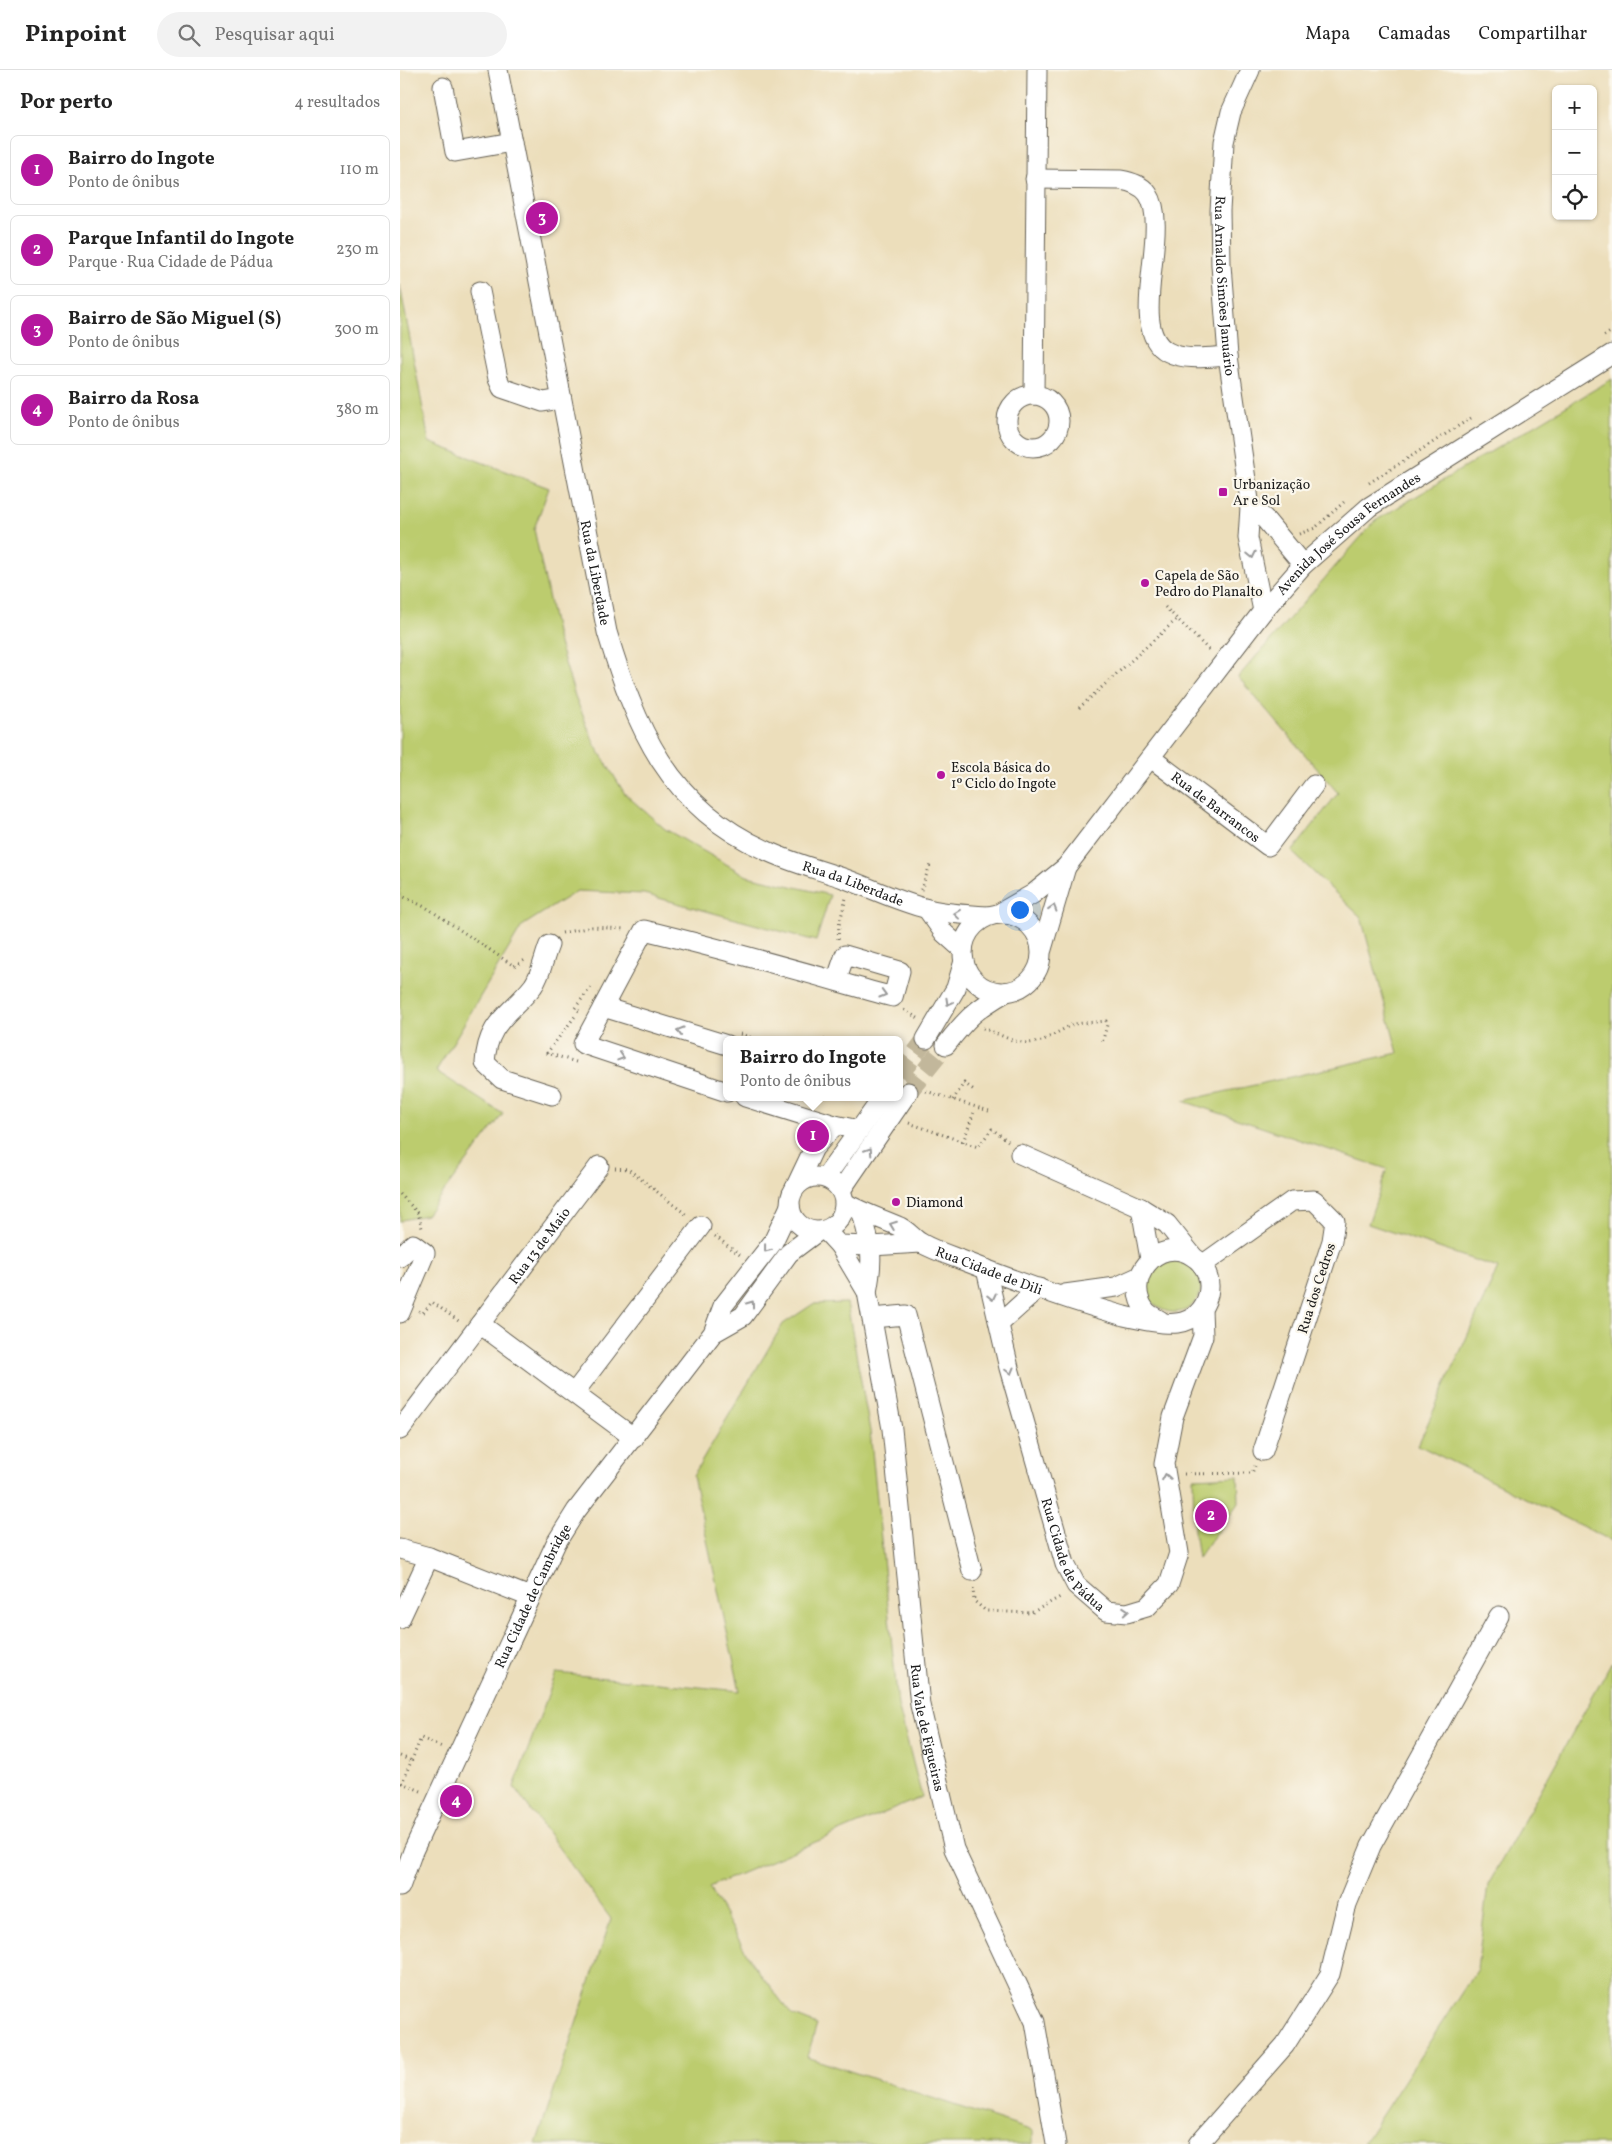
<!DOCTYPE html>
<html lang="pt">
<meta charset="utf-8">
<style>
:root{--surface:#fff;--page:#f2f2f2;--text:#222;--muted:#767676;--line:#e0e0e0;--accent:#b5179e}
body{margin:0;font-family:Vollkorn,serif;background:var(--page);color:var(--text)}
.controls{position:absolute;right:15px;top:15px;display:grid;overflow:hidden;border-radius:8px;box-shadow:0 1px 4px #0004}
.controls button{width:45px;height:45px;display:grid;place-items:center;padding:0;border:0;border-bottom:1px solid var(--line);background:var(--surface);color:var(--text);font:25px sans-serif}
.you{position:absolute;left:619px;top:839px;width:18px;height:18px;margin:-12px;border:4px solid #fff;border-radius:50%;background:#1a73e8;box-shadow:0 0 0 8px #1a73e833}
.badge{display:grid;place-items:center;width:32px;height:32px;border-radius:50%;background:var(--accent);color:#fff;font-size:16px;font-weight:700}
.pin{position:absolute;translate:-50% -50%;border:2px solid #fff;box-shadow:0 1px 5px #0006}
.popup{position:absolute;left:323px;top:966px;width:180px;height:65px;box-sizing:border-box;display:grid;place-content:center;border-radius:8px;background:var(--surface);filter:drop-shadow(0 1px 4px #0005);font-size:16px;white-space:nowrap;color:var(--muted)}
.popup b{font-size:19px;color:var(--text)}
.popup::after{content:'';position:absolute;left:50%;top:100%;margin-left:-10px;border:10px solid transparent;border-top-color:var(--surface)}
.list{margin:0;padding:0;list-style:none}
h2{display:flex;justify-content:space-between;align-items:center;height:65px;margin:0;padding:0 20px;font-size:21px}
h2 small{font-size:16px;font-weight:400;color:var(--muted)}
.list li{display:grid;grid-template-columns:32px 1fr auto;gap:15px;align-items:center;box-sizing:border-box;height:70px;margin:0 10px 10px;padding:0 10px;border:1px solid var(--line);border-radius:8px}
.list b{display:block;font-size:19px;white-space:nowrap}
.list p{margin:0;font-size:16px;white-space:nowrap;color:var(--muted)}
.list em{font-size:16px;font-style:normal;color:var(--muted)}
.icon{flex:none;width:28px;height:28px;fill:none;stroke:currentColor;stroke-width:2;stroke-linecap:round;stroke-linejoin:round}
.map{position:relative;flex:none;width:1212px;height:2074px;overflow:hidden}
header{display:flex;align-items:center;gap:30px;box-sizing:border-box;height:70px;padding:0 25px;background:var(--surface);border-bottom:1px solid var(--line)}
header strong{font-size:24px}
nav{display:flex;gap:28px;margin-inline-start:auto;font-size:18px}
.search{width:350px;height:45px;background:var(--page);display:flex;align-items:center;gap:12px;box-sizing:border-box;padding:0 18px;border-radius:28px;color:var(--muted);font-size:19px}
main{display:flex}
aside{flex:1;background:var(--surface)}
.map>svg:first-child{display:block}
</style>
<header>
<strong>Pinpoint</strong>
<div class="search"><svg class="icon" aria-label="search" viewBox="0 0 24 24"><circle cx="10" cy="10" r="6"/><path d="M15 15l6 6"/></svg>Pesquisar aqui</div>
<nav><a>Mapa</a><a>Camadas</a><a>Compartilhar</a></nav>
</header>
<main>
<aside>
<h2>Por perto<small>4 resultados</small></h2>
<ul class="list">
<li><span class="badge">1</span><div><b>Bairro do Ingote</b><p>Ponto de ônibus</p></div><em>110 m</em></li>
<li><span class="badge">2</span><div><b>Parque Infantil do Ingote</b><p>Parque · Rua Cidade de Pádua</p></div><em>230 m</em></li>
<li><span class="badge">3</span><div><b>Bairro de São Miguel (S)</b><p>Ponto de ônibus</p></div><em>300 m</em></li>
<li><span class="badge">4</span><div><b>Bairro da Rosa</b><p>Ponto de ônibus</p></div><em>380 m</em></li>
</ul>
</aside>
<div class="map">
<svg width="1212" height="2074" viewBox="0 0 1212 2074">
<rect width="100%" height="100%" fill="#fbf7ec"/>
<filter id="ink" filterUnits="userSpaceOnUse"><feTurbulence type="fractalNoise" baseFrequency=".02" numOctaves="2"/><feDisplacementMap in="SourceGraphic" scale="10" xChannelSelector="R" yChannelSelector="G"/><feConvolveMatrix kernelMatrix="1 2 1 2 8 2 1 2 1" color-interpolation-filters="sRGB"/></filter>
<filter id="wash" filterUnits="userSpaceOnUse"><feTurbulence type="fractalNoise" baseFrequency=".0096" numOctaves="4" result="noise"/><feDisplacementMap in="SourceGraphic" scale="20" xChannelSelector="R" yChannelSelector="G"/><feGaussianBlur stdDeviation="1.12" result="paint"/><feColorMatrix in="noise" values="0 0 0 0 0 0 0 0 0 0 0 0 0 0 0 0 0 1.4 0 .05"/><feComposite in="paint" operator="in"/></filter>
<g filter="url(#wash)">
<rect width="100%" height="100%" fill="#ecdebb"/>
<g fill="#bccc6e" stroke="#6c7445">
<path d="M0 215 29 372 149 418 134 459 157 567 175 626 195 675 225 724 265 759 347 806 430 825 416 871 244 824 177 821 122 856 36 1001 103 1044 26 1145 2 1150 0 1152Z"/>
<path d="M1212 309V1471L1018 1375 1098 1198 968 1154 987 1099 783 1031 998 983 961 847 892 782 938 723 838 607 975 451Z"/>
<path d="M778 1187 799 1203C800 1208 801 1214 801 1219 801 1222 798 1226 797 1229 782 1256 738 1238 747 1208 748 1204 752 1199 755 1195Z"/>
<path d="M447 1233 470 1361 498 1635 522 1727 309 1817 352 1893 392 1945 417 1955 407 1987 633 2061V2074H136L211 1849 114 1717 156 1603 340 1621 293 1406 383 1254 413 1234Z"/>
<path d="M838 1406 839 1432 798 1488 794 1460 793 1408Z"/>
<path d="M1212 1592V2074H963L1077 1899 1088 1815Z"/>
</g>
</g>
<g filter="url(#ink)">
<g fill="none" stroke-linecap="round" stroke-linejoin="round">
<g stroke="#c2b79b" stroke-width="19" stroke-dasharray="19 9" stroke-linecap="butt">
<path d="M499 1005 526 969"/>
<path d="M508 1022 546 975"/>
</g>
<g stroke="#656054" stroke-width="21">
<g id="minor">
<path id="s1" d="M98 0 207 562C236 658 268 736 365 780 389 792 417 799 443 808 471 818 499 832 528 839 548 844 568 845 588 846"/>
<path id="s2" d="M850 0 831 42 824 72 820 141 821 195 828 286 850 437 848 468 863 541"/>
<path d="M43 17 55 82 112 72"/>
<path d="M635 109 721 110C731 112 742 115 748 124 772 159 725 260 768 282 785 291 809 287 828 286"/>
<path d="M80 221 98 309 102 318 143 332 161 329"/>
<path d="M634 325 637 0"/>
<circle cx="633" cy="351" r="26"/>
<path d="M850 437 864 448 903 495"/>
<path id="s3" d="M751 688 868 776 914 715"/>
<path d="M527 839 544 863 563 880"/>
<circle cx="602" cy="883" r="39"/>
<path id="s4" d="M598 844 633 824 666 797 863 541 903 495 969 437 1212 284"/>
<path d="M149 875C144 887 141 905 133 916 110 945 87 952 85 993L102 1009 152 1025"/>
<path d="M642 879 666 797"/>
<path d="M203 937 244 860C328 880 410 904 493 927L500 901 445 885 436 911"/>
<path d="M526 969 556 918 564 891"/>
<path d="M327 975 203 937 183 974 327 1022"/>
<path d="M546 975C567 948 576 939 606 922"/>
<path d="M345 1027 435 1055"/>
<path d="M620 1084 741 1138 750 1189"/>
<circle cx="417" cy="1134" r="27"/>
<path d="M425 1108 483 1027"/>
<path d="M395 1118 414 1078 435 1055 459 1060"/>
<path d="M441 1120 508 1022"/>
<path id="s5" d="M445 1133C463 1143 482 1149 500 1157 508 1161 514 1169 521 1173 535 1181 552 1186 567 1192 618 1212 671 1231 724 1246 737 1249 764 1255 777 1253 811 1249 821 1203 792 1186 758 1164 721 1211 746 1241 749 1245 757 1248 761 1251"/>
<path d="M741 1138 767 1154 792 1185"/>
<path d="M462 1143C471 1177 474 1187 467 1222"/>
<path id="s6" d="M426 1161 439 1175 467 1222 492 1359 520 1635 554 1779 635 1952 656 2074"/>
<path d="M439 1175 471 1176 521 1173"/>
<path d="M0 1187 13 1174 25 1183 0 1243"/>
<path d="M802 1195 892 1131 914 1130 935 1151 932 1171 863 1381"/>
<path id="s7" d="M586 1199 609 1298 665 1494 676 1515 706 1541 727 1543 747 1537 769 1514 779 1483 764 1394 773 1347 803 1266 802 1239"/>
<path d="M665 1224 716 1217 738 1207"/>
<path d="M472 1248 506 1245 572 1501"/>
<path d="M80 1254 234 1368"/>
<path d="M599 1254 639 1218"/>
<path d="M313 1263 343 1246 389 1183 417 1162"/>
<path d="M174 1323 301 1156"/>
<path id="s8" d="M0 1360 199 1096"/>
<path d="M0 1479 29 1487 130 1527"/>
<path d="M0 1549 29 1487"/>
<path id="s9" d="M0 1817 13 1781 156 1473 176 1441 313 1263 323 1236 373 1172 390 1136"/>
<path d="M798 2074 885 1975 930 1904 947 1834 971 1776 1099 1546"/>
</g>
</g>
<g stroke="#656054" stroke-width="3" stroke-dasharray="1 4" stroke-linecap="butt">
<path d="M1204 266 1212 261"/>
<path d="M969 413 1071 348"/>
<path d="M899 464 915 458 944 432"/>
<path d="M765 537 811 582"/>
<path d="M679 638 777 549"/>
<path d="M521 820 530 795"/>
<path d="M0 825 27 838 114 896 125 890"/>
<path d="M162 863 192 857 225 859"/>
<path d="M438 869 439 855 446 828"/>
<path d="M504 940 518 948"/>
<path d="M179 941 175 938 191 917"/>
<path d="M583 958 614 971 629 973 642 971 673 954 706 951 707 955 702 973"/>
<path d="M340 964 359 970"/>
<path d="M424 970H426"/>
<path d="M176 992 147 983 176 945"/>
<path d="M526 1021 592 1042"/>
<path d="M553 1030 564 1013 574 1020"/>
<path d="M509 1053 578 1077 592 1059 608 1071"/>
<path d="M563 1072 574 1042"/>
<path d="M215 1098 228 1099 288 1146"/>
<path d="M0 1124 18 1143 22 1158"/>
<path d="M315 1166 340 1185"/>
<path d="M19 1241 23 1243 32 1232 60 1252"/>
<path d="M784 1404 852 1403 855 1396"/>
<path d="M573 1518 574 1531 586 1541 631 1543 662 1526"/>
<path d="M0 1686 12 1691"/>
<path d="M21 1721 2 1713 21 1668 42 1677"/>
</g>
<use href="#minor" stroke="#fff" stroke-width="19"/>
</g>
<defs><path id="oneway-chevron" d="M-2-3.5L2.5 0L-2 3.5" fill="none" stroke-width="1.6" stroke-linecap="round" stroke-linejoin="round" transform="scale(1.25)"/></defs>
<g stroke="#999">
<use href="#oneway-chevron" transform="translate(852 485) rotate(78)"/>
<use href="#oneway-chevron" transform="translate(653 838) rotate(-73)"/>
<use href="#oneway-chevron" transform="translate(557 844) rotate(-174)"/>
<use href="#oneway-chevron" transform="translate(483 924) rotate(16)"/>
<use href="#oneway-chevron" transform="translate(549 932) rotate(119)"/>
<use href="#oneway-chevron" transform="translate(280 961) rotate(-163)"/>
<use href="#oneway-chevron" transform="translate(221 987) rotate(18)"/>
<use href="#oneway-chevron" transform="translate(469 1081) rotate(-57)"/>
<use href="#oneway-chevron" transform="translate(493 1155) rotate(-159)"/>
<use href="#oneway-chevron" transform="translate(367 1179) rotate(128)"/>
<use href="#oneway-chevron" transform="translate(592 1227) rotate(77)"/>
<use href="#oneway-chevron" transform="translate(351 1234) rotate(-54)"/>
<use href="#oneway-chevron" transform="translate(610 1301) rotate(75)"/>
<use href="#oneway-chevron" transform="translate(766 1407) rotate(-100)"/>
<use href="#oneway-chevron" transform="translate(726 1541) rotate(-4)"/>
</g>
</g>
<g fill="#b5179e" stroke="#fbf7ec" stroke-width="2">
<rect x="818" y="417" width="10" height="10" rx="2.5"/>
<circle cx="745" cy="513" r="5"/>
<circle cx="541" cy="705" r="5"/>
<circle cx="496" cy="1132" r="5"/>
</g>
<g text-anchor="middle" stroke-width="4.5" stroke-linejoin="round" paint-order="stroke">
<g font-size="14" fill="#1c1c1c" stroke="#fbf7ec">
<text dy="5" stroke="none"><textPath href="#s2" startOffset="221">Rua Arnaldo Simões Januário</textPath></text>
<text dy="5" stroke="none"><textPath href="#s4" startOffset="522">Avenida José Sousa Fernandes</textPath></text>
<text dy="5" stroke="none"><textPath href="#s1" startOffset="512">Rua da Liberdade</textPath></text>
<text dy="5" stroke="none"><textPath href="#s3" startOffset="81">Rua de Barrancos</textPath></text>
<text dy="5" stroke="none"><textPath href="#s1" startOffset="946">Rua da Liberdade</textPath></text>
<text dy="5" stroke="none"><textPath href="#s8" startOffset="231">Rua 13 de Maio</textPath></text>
<text dy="5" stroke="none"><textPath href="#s5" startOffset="160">Rua Cidade de Dili</textPath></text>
<text transform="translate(916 1218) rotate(-72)" y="5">Rua dos Cedros</text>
<text dy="5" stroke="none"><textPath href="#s7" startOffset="301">Rua Cidade de Pádua</textPath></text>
<text dy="5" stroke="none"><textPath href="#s9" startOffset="320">Rua Cidade de Cambridge</textPath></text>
<text dy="5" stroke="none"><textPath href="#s6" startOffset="514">Rua Vale de Figueiras</textPath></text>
</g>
<g font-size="14" fill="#1c1c1c" stroke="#fbf7ec" text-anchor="start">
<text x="833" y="419">Urbanização<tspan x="833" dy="16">Ar e Sol</tspan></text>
<text x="755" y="510">Capela de São<tspan x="755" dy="16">Pedro do Planalto</tspan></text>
<text x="551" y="702">Escola Básica do<tspan x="551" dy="16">1º Ciclo do Ingote</tspan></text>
<text x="506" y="1137">Diamond</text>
</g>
</g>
</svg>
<div class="controls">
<button>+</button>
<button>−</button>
<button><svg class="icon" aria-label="locate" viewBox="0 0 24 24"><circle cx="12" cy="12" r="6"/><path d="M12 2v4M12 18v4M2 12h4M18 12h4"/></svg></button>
</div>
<div class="you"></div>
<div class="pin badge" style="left:413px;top:1066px">1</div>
<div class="popup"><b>Bairro do Ingote</b>Ponto de ônibus</div>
<div class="pin badge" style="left:811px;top:1446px">2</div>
<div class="pin badge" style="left:142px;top:148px">3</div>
<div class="pin badge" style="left:56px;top:1731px">4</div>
</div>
</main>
